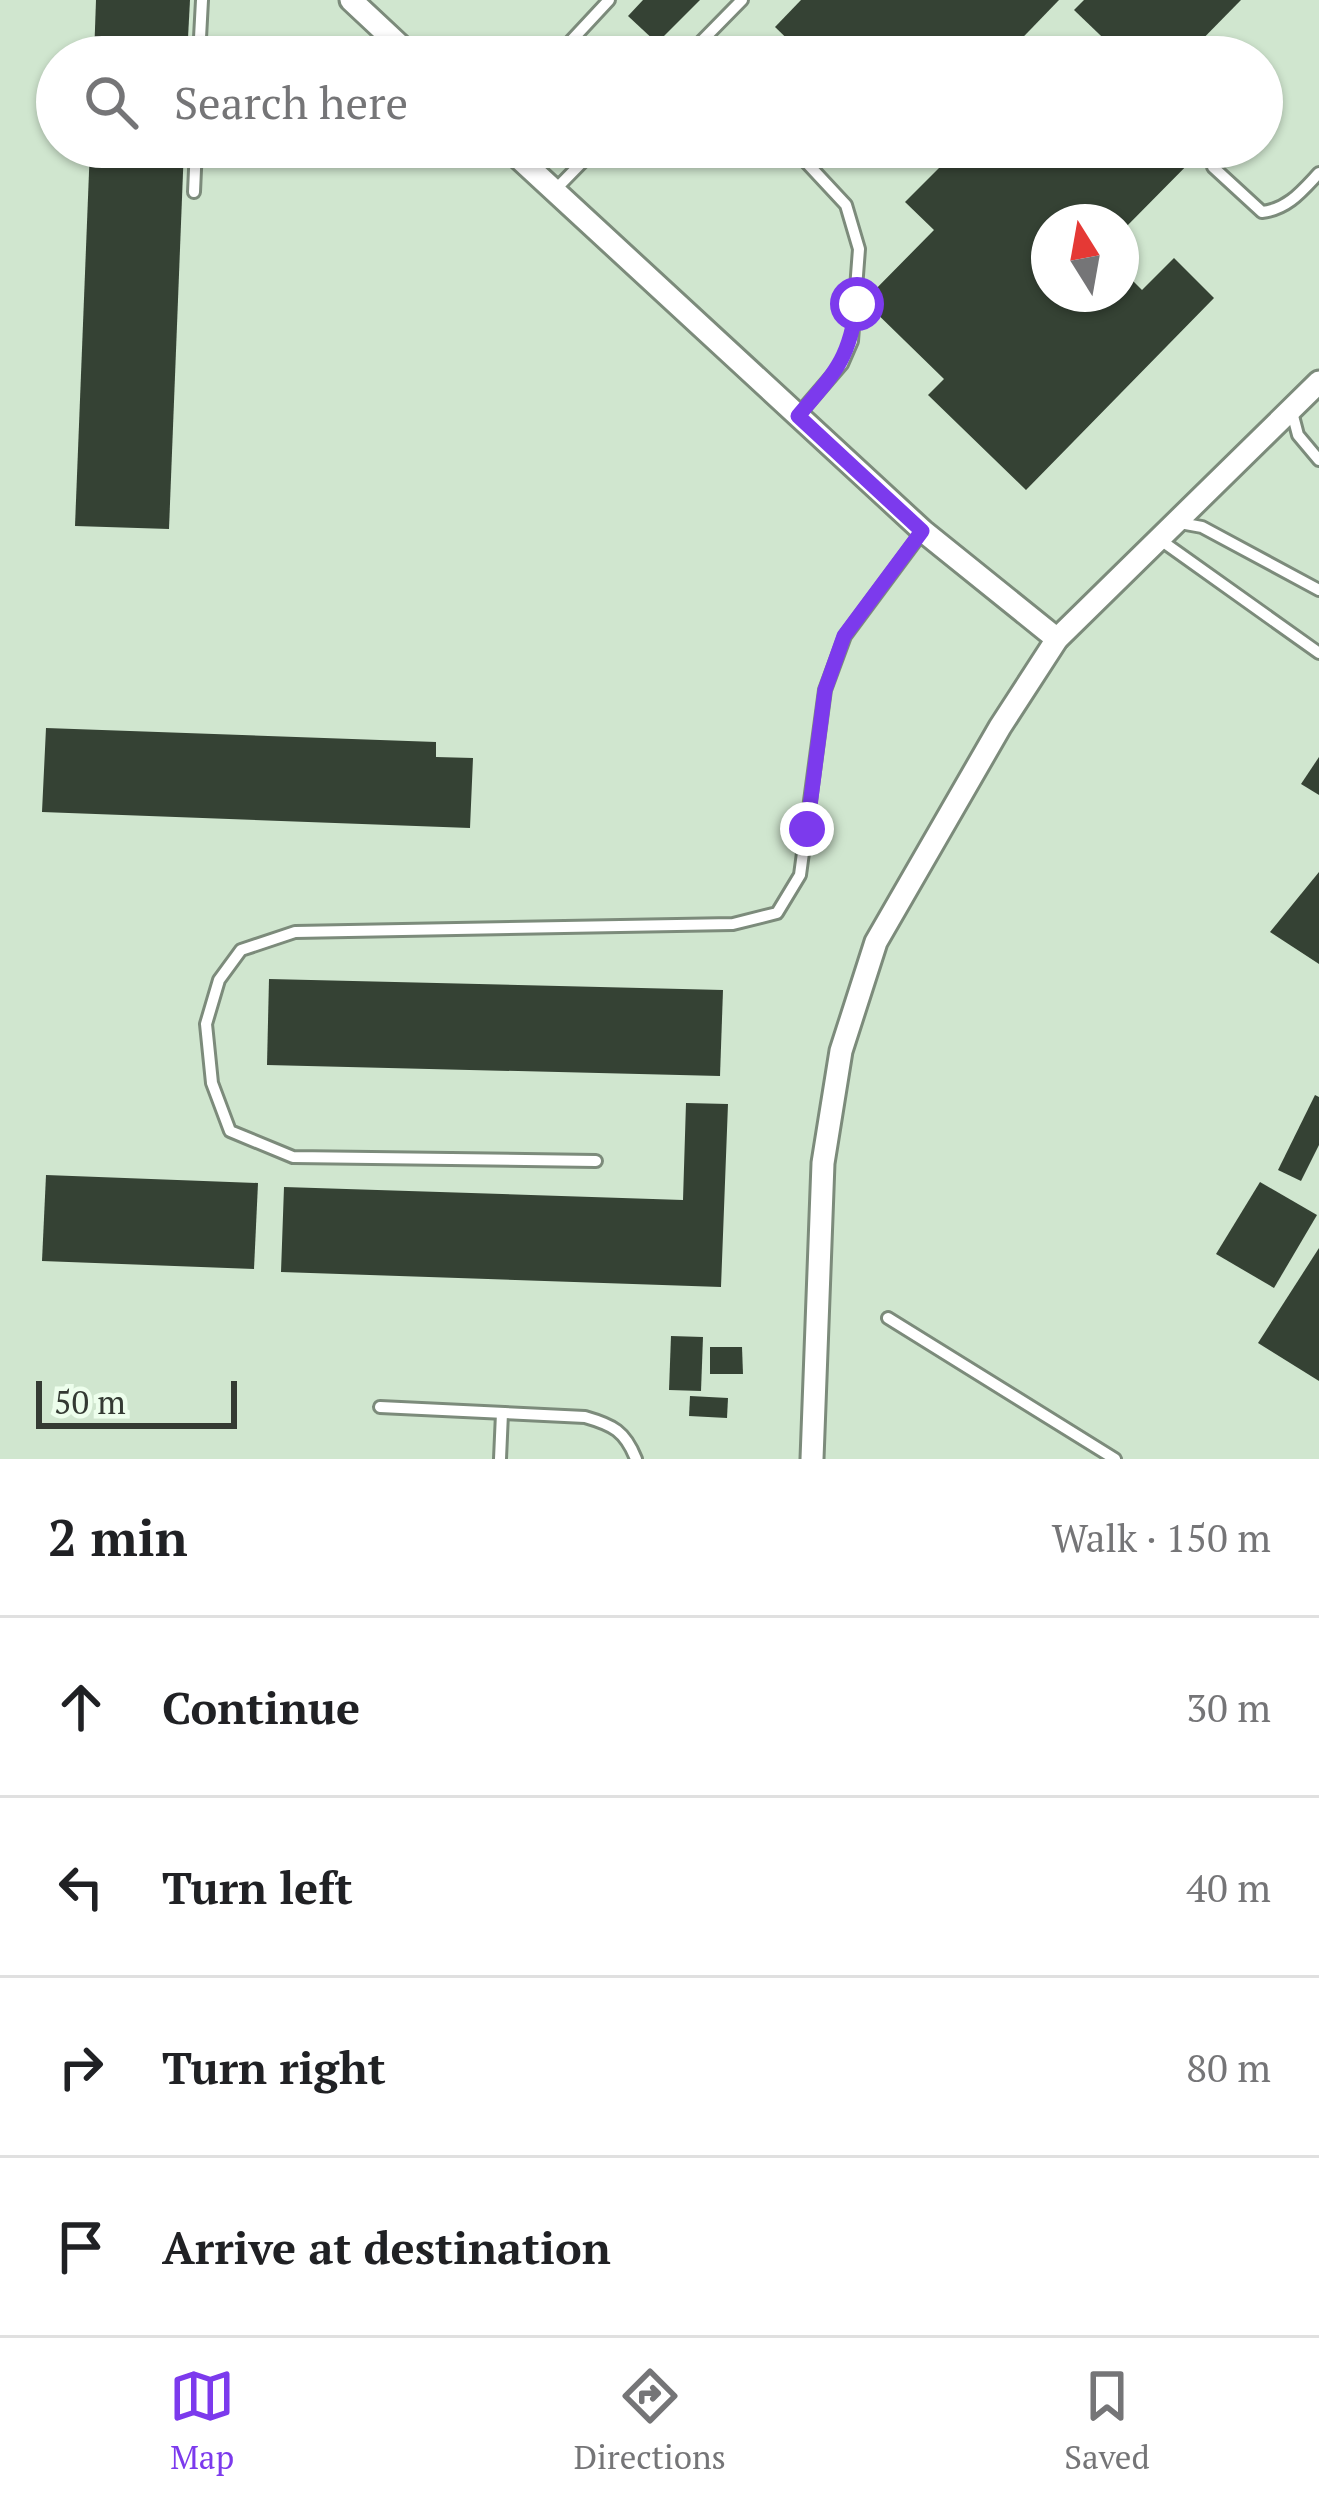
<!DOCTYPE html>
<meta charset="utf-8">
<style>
:root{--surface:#fff;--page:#f6f6f6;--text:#202124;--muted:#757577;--line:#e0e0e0;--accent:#7c3aed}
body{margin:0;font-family:"PT Serif",serif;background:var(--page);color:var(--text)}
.compass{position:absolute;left:1031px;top:204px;width:108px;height:108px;border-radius:50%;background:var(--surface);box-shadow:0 3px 9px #0004;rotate:349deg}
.scale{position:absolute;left:36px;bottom:30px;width:201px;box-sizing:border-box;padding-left:12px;border:6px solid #343a33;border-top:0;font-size:33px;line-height:42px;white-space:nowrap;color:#343a33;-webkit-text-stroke:9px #edfeec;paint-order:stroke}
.stop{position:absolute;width:36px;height:36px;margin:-27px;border:9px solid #7c3aed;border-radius:50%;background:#fff}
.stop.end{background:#7c3aed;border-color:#fff;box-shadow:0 3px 12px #0008}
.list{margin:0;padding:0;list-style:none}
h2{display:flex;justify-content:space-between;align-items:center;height:156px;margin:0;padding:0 48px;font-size:51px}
h2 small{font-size:39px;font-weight:400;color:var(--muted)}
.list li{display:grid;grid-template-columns:78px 1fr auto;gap:36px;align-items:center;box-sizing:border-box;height:180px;padding:0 48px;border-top:3px solid var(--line)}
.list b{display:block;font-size:45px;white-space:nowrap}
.list em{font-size:39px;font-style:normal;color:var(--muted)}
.icon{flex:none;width:66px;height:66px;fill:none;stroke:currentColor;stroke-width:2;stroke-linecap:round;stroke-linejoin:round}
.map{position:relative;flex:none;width:1319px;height:1459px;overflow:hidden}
.search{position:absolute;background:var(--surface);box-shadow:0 3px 9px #0004;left:36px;right:36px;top:36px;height:132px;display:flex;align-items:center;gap:30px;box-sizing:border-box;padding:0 42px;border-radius:66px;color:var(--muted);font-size:45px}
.sheet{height:876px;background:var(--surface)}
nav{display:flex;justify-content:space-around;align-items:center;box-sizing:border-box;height:168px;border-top:3px solid var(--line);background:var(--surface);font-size:33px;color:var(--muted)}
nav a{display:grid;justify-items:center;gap:6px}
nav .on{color:var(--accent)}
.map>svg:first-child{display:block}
</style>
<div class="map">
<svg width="1319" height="1459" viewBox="0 0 1319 1459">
<rect width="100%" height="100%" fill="#e0f0df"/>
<path fill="#d0e6cf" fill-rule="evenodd" d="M0 0H1319V1459H0ZM57 57H1262V147H57ZM1049 222H1121V294H1049Z"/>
<g fill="#354234">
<path d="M96 0H190L187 57H94Z"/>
<path d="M643 0H700L657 43 628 16Z"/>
<path d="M801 0H1059L1004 57H806L775 27Z"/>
<path d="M1084 0H1241L1185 57H1123L1074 10Z"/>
<path d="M296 36 317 57H275Z"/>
<path d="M90 147H184L169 529 75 526Z"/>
<path d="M960 147H1205L1121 232V222H1049V294H1121V269L1142 290 1174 258 1214 298 1026 490 928 395 944 379 864 301 934 230 905 202Z"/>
<path d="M46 728 436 742V757L473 758 470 828 42 812Z"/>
<path d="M1319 757V795L1301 784Z"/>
<path d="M1319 872V964L1270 932Z"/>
<path d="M269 979 723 990 720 1076 267 1065Z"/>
<path d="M1315 1095 1319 1097V1145L1301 1181 1278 1170Z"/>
<path d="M686 1103 728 1104 721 1287 281 1272 284 1187 683 1200Z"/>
<path d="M46 1175 258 1183 254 1269 42 1261Z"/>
<path d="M1260 1182 1317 1215 1274 1288 1216 1254Z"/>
<path d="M1319 1248V1381L1258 1343Z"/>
<path d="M671 1336 703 1337 701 1391 669 1390Z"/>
<path d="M710 1347H742L743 1374H710Z"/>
<path d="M690 1396 728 1398 727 1418 689 1416Z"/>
</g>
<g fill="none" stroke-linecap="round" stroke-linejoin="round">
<g stroke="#7c8b7b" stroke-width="16">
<g id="lane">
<path d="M199 57 202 0"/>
<path d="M556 57 609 0"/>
<path d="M686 57 742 0"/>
<path d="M792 147 846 205 859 249 852 341 842 364 798 415"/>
<path d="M1213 167 1262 212C1288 209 1302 191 1319 173"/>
<path d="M554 191 597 147"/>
<path d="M194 192 196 147"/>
<path d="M1292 412 1298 435 1319 460"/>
<path d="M1180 523 1202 527 1319 590"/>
<path d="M1159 539 1319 653"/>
<path d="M596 1161 293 1157 230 1131 212 1083 206 1024 219 980 241 950 295 932 733 924 777 913 800 875 825 690 845 636 923 531"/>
<path d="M888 1318 1115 1459"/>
<path d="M380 1407 585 1417C613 1425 625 1431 636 1459"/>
<path d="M500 1459 502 1413"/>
</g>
</g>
<g stroke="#7c8b7b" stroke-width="27">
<g id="street">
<path d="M351 0 412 57"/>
<path d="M507 147 923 531 1057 639"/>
<path d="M812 1459 823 1163 841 1051 876 942 1000 727 1057 639 1319 382"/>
</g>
</g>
<use href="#lane" stroke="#fff" stroke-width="10"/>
<use href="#street" stroke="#fff" stroke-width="21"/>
</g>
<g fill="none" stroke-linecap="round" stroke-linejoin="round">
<path stroke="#7c3aed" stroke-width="15" d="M807 829 825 690 844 636 922 531 798 416C834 373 849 361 857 304"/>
</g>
</svg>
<svg class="compass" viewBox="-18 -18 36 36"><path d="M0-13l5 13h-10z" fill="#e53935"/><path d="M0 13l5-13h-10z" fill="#757577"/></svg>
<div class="scale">50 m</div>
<div class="stop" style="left:857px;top:304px"></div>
<div class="stop end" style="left:807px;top:829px"></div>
<div class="search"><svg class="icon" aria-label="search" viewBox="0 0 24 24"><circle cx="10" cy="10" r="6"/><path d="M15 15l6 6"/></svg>Search here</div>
</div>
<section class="sheet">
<h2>2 min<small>Walk · 150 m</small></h2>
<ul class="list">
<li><svg class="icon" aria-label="ahead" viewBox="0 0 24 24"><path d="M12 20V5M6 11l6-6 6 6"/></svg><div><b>Continue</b></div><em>30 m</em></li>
<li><svg class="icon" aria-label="left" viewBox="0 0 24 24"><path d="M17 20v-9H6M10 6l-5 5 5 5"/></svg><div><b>Turn left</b></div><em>40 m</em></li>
<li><svg class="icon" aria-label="right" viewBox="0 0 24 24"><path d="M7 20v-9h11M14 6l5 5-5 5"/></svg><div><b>Turn right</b></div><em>80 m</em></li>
<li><svg class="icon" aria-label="arrive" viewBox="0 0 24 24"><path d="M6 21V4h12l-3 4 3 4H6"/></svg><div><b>Arrive at destination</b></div></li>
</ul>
</section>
<nav>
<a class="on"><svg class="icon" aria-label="map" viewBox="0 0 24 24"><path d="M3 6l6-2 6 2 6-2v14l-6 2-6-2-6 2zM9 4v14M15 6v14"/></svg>Map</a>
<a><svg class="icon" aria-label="directions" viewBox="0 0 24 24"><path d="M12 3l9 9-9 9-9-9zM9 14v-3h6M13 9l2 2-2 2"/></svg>Directions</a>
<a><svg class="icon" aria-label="saved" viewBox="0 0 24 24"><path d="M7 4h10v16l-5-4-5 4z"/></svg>Saved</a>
</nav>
